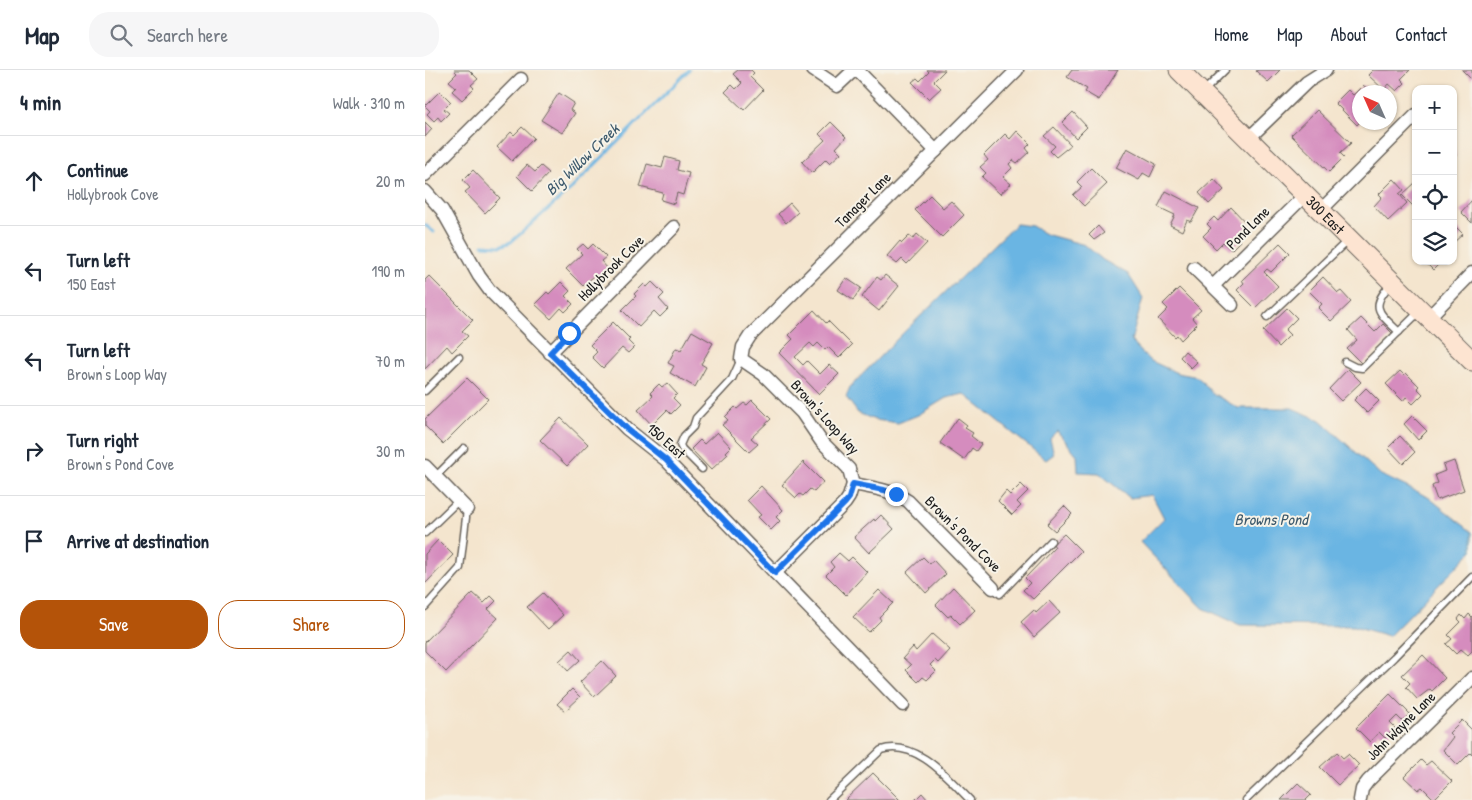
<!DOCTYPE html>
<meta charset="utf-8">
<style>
:root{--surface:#fff;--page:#f6f6f7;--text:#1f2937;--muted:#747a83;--line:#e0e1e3;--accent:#b45309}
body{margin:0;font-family:"Patrick Hand",sans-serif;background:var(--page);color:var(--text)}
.controls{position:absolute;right:15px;top:15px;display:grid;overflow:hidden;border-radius:10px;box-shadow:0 1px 4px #0004}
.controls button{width:45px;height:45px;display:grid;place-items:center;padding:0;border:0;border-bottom:1px solid var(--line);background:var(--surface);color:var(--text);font:25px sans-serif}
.compass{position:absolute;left:927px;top:15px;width:45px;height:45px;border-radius:50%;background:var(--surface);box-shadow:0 1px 4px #0004;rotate:315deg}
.stop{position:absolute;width:15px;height:15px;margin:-11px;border:4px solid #1a73e8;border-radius:50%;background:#fff}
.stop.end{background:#1a73e8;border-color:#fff;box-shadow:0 1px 5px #0008}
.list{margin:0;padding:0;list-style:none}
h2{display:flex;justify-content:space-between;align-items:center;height:65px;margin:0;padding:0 20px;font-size:21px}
h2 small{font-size:16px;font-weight:400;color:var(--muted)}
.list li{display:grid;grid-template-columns:32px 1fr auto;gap:15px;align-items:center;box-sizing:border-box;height:90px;padding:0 20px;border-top:1px solid var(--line)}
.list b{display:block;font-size:19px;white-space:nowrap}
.list p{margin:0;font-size:16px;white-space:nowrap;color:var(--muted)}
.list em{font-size:16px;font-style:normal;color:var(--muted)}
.actions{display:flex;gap:10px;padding:15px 20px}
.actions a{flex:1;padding:11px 0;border:1px solid var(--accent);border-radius:20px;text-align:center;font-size:18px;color:var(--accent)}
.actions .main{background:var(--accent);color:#fff}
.icon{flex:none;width:28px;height:28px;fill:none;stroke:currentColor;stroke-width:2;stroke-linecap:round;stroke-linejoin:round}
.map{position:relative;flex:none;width:1047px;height:730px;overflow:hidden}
header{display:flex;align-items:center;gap:30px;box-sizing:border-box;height:70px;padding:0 25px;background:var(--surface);border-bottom:1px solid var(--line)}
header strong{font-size:24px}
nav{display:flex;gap:28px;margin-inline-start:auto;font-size:18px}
.search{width:350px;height:45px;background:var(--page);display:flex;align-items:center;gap:12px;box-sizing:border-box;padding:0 18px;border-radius:20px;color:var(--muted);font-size:19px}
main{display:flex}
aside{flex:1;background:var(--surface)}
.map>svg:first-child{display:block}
</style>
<header>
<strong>Map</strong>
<div class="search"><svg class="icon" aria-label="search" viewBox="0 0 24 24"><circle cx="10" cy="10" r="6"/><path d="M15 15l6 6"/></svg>Search here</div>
<nav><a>Home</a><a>Map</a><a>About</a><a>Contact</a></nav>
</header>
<main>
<aside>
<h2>4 min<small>Walk · 310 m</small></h2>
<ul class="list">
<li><svg class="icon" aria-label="ahead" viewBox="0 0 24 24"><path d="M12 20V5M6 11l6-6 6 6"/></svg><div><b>Continue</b><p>Hollybrook Cove</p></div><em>20 m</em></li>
<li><svg class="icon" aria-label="left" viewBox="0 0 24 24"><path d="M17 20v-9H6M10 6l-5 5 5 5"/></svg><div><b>Turn left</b><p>150 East</p></div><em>190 m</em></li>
<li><svg class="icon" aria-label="left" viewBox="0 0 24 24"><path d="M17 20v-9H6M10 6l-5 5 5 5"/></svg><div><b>Turn left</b><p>Brown's Loop Way</p></div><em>70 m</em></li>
<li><svg class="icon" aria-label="right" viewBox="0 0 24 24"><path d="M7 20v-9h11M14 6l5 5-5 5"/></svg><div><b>Turn right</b><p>Brown's Pond Cove</p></div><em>30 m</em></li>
<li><svg class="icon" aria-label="arrive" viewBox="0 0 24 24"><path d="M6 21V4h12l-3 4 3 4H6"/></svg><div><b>Arrive at destination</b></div></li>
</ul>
<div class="actions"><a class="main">Save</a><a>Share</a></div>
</aside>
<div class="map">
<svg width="1047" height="730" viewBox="0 0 1047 730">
<rect width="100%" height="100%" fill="#f7f3e8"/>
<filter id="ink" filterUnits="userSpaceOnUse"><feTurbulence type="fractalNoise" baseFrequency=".02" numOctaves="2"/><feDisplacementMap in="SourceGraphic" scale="10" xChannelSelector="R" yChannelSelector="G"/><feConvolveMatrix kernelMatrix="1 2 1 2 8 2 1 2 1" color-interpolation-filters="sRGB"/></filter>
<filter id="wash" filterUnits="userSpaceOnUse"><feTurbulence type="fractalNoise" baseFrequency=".0096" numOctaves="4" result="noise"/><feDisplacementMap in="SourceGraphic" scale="20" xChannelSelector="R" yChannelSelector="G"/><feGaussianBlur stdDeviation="1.12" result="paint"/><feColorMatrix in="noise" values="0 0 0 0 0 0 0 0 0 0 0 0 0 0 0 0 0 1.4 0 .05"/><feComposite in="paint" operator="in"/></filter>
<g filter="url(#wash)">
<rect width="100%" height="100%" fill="#f4e5ce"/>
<path fill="#6bb5e3" stroke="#446880" d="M591 154 607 156 620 164 660 175 678 190 703 204 718 228 706 271 724 290 752 303 773 307 787 323 813 338H867L895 350 956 405 1003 427 1047 462V481L964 566 929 556 815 555 778 538 715 472 739 448 727 425 705 428 674 403 653 402 652 385 632 361 625 368 629 384 621 390 539 324 521 328 493 345 473 353 450 350 433 343 421 327 425 317 479 262Z"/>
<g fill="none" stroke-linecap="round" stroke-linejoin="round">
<g stroke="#6bb5e3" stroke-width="3">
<path d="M0 155 9 162"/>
<path d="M58 175 75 176 86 172 147 118 264 0"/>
</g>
</g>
<g id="blocks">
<g fill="#d58cbe">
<path d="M29 0H44L53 9 46 15 49 18 37 30 27 21 31 17 24 11 32 3Z"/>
<path d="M313 0H326L329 3 325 7 338 20 319 40 300 22 307 15 311 19 317 13 308 4Z"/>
<path d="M502 0H520L509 11 516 18 504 29 487 12 492 8 495 11 504 2Z"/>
<path d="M647 0H693L674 30 660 22 662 19 642 7Z"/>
<path d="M833 0H855L843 12 831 1Z"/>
<path d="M948 0H985L976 9 980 13 972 21 964 14 959 20 943 5Z"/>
<path d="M1037 0H1047V8L1046 9Z"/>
<path d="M938 15 946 22H934V53L932 55 910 33 923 20 928 25Z"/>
<path d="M15 21 26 32 19 39 24 43 16 51 13 47 9 51 2 44 5 41 0 36Z"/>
<path d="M134 23 149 33 145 40 150 43 137 63 116 50Z"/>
<path d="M892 40 926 73 915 83 919 87 904 102 866 65Z"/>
<path d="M648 42 662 57 651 68 637 53Z"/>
<path d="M0 52 7 59 0 67Z"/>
<path d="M406 52 421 67 411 78 416 83 405 93 401 89 387 103 377 92 400 70 394 64Z"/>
<path d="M97 57 109 68 87 91 72 77 86 62 89 65Z"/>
<path d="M629 57 646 75 631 87 625 81 630 76 619 66Z"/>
<path d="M592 61 605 74 601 78 604 82 592 93 588 90 584 94 587 98 578 107 586 114 575 124 557 107 561 103 555 97 563 90 559 85 580 64 585 69Z"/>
<path d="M1028 72 1031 86H1028Z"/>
<path d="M702 78 731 94 725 107 718 103 714 110 691 98Z"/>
<path d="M240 87 254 91 252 100 264 103 258 125 252 123 249 134 236 130 238 123 215 117 222 94 237 98Z"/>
<path d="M102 95 110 102 116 96 124 103 107 121 92 106Z"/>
<path d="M666 98 682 114 659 136 648 125 657 117 652 112Z"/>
<path d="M48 100 75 128 60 143 40 122 45 118 38 110Z"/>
<path d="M789 109 799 120 784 134 774 123Z"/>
<path d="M969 109 979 120 974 124 982 133 963 151 949 136 957 127 954 124Z"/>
<path d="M991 112V139L977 125Z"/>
<path d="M741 121 774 138 766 152 762 150 757 161 745 155 750 145 733 137Z"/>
<path d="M505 125 518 138 526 131 539 145 517 167 490 140Z"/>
<path d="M1047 130V153L1036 142Z"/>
<path d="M365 133 373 142 361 153 353 144Z"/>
<path d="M806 137 824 156 812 168 815 171 806 180 798 172 791 179 778 166 786 158 782 154 789 147 793 151Z"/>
<path d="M1028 154 1038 164 1028 173Z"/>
<path d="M673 156 679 163 669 170 664 165Z"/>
<path d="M492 164 502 173 482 194 477 189 472 194 462 186 475 171 477 173 484 166 488 169Z"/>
<path d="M855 173 865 183 846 202 842 199 839 202 853 216 830 238 812 220 819 213 817 210Z"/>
<path d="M158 174 163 179 168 174 181 187 176 191 183 199 174 208 170 205 158 216 141 199 157 184 152 179Z"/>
<path d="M999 191H1017L1008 200Z"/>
<path d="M460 205 474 216 454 241 437 227 452 207 456 210Z"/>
<path d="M4 206 48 250 37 261 43 266 27 282 22 276 0 299V210Z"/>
<path d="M898 207 913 223 916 221 926 232 906 251 893 238 897 234 884 221Z"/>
<path d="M421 208 436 218 428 230 413 220Z"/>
<path d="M136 212 145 221 140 226 148 234 140 242 136 238 126 249 110 234 122 222 124 224Z"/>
<path d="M227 212 239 224 234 229 243 239 235 247 229 241 214 257 197 240 211 226 209 224 219 214 222 217Z"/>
<path d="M754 218 776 240 767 248 772 254 756 270 752 265 750 267 733 249 743 239 738 234Z"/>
<path d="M862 238 872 248 860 260 865 265 853 277 838 261Z"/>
<path d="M389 240 401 253 403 251 427 275 414 288 403 277 400 280 393 273 389 277 385 273 370 287 378 295 382 291 395 304 404 295 414 304 394 324 354 283 368 269 364 265Z"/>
<path d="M936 248 950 262 958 254 968 264 937 294 922 279 932 270 923 260Z"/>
<path d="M188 252 205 269 203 271 209 277 203 283 197 278 178 298 167 287 172 282 165 275Z"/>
<path d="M267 261 288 273 276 294 281 297 270 317 245 303 249 296 243 293 251 278 256 280Z"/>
<path d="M760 281 772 292 766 298 755 287Z"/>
<path d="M923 299 936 312 916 331 904 319Z"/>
<path d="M975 301 979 305 981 303 994 316 992 318 998 324 988 334 981 327 978 331 961 314Z"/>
<path d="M42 308 63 329 18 374 0 356V349Z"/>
<path d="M242 313 252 324 248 328 255 335 246 344 242 340 227 355 213 340 228 326 225 323 234 314 237 317Z"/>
<path d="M941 318 954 331 942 343 929 330Z"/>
<path d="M327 330 346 349 326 368 333 374 324 382 297 355 303 350 300 347 310 337 312 339 319 333 322 335Z"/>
<path d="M987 346 1002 361 993 370 979 354Z"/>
<path d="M136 348 163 374 142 396 115 370Z"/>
<path d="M533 348 542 355 540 358 548 363 546 366 556 374 551 381 547 378 539 390 515 373Z"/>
<path d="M292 362 306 377 301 382 303 384 286 400 266 379 275 370 279 374Z"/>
<path d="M975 366 990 382 978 394 963 378Z"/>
<path d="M1029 391 1039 420 1012 430 1007 416 1013 413 1010 405 1020 401 1018 395Z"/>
<path d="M378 392 398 412 389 422 385 419 378 426 375 424 371 428 357 415Z"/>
<path d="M596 414 603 421 592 432 596 436 587 445 573 431 581 421 585 425Z"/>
<path d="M336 416 358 440 351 447 355 451 346 460 333 447 336 445 322 430Z"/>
<path d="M639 436 647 444 630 461 622 454Z"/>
<path d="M456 445 469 459 444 483 429 467 449 449 450 451Z"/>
<path d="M639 464 656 481 608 529 598 520 605 513 600 508 630 477 628 474Z"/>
<path d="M13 470 28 485 0 514V484Z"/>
<path d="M414 483 423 491 427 487 442 502 421 525 401 505 409 497 405 492Z"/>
<path d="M498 487 505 494 508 490 521 504 501 523 482 502Z"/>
<path d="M528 517 550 540 535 554 526 545 523 547 511 535Z"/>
<path d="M454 520 468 533 454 547 456 550 444 562 428 547Z"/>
<path d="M48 523 59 533 66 526 71 531 63 539 73 548 21 602 0 581V572Z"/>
<path d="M118 523 138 545 123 559 102 537Z"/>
<path d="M624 531 635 543 609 567 596 552 609 540 611 543Z"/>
<path d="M1044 544 1047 547V581L1043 585 1036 579 1031 584 1021 574 1027 569 1023 565 1036 552 1033 549 1036 545 1040 549Z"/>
<path d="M507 564 525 580 513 593 510 590 505 595 511 601 502 610 498 607 493 612 481 600 486 595 478 588 488 577 491 581Z"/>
<path d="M146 580 155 590 143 601 134 591Z"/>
<path d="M998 585 1020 608 1007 621 1005 619 992 629 981 617 985 613 977 605Z"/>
<path d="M177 591 191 606 169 627 155 612Z"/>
<path d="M147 619 155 627 140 641 132 634Z"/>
<path d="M965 624 985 644 977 651 972 646 965 653 970 658 960 668 954 662 945 672 931 658Z"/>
<path d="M1037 650 1047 660V685L1045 683 1033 695 1018 680 1028 667 1024 663Z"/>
<path d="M912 682 918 688 923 684 934 695 913 715 895 697Z"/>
<path d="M996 690 1001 695 1006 691 1027 711 1009 729 997 717 993 720 979 707Z"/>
<path d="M448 703 475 730H420Z"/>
<path d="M873 713 886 725 881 730H856Z"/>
<path d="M497 723 503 730H490Z"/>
</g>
</g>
</g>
<g filter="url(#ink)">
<use href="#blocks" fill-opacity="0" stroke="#68625a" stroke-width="1"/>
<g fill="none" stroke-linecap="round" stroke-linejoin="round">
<g stroke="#68625a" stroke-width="9">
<g id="lane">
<path d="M778 22 800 0"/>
<path d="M967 213C944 237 953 242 974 262"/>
<path d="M842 247 922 171"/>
<path d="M920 292 930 297 937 298 995 241"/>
<path d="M0 321 34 287"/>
<path d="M277 399 257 379 255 375 259 366 268 357 271 348 307 309 316 289"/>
<path d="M10 407 39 378"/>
<path d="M0 463 34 430"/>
<path d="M568 518 575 524 626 471"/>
<path d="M0 537 35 498 42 439"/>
<path d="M404 730 456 680C491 669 523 708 545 730"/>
<path d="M821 730 969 587 1047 507"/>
</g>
</g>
<g stroke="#68625a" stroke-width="15">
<g id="street">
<path d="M388 0 412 16 429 0"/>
<path d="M432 0 511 81"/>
<path d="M824 68 882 12 901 0"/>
<path d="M0 105 96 9"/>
<path d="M0 121 17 140 54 206 65 221 202 359 241 390 478 635"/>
<path d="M896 140 991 45"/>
<path d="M769 198 807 235"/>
<path d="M788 216 881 124"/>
<path d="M1003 248 1047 203"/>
<path d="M125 283 249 157"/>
<path d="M0 396 42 439"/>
<path d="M428 414C448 418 466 420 483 431L568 518"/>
<path d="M350 503 420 433 424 427 428 414 424 399 396 371 377 343 338 304 316 289 318 277 325 266 592 0"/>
<path d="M935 730 937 719 943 711 1047 608"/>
</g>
</g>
<g stroke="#68625a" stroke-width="21">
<g id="secondary">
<path id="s1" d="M754 0 1047 291"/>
</g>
</g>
<use href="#lane" stroke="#fff" stroke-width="6"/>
<use href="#street" stroke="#fff" stroke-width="12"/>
<use href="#secondary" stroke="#fde4d1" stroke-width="19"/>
</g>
</g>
<g fill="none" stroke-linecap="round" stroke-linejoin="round" filter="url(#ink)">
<path stroke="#1a73e8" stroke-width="6" d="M144 263 125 283 202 359 241 390 350 503 420 433 424 428 428 414 459 420 471 424"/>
</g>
<g text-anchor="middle" stroke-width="4" stroke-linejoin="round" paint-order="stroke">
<g font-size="15" fill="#1c1c1c" stroke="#f7f3e8">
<text transform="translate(438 130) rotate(-45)" y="5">Tanager Lane</text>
<text dy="5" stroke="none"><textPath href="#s1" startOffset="206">300 East</textPath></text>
<text transform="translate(823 158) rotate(-45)" y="5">Pond Lane</text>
<text transform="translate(186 198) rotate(-45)" y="5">Hollybrook Cove</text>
<text transform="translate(400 347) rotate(48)" y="5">Brown's Loop Way</text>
<text transform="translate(241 371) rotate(41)" y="5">150 East</text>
<text transform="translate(538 464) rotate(45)" y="5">Brown's Pond Cove</text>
<text transform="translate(976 656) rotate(-45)" y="5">John Wayne Lane</text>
</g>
<g font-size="16" font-style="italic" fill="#3c596c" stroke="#f7f3e8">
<text transform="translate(157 89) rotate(-44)" y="6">Big Willow Creek</text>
<text x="846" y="455">Browns Pond</text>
</g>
</g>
</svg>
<div class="controls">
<button>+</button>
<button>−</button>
<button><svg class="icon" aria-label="locate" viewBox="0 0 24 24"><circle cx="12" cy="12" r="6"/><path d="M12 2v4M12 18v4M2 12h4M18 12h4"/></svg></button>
<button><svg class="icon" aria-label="layers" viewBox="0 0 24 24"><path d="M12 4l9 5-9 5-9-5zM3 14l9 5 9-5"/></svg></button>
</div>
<svg class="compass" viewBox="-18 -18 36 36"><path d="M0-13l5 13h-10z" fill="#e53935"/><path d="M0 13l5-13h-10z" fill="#747a83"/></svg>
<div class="stop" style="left:144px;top:263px"></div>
<div class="stop end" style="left:471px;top:424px"></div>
</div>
</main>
